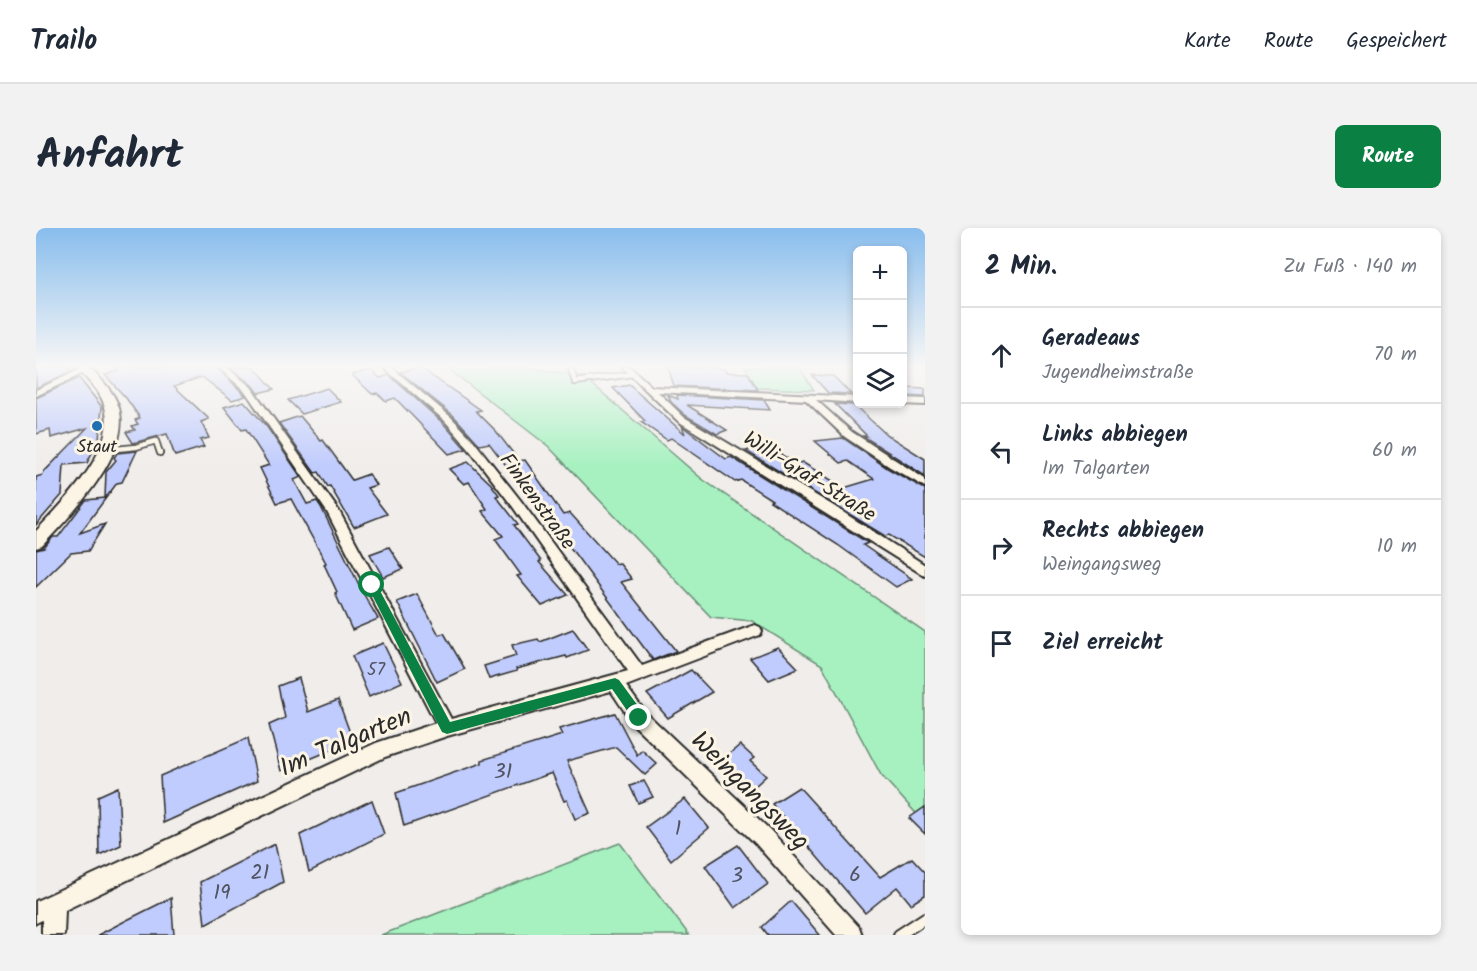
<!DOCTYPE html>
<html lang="de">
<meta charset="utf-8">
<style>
:root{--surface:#fff;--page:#f2f2f3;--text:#1f2937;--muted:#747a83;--line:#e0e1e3;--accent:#0b8043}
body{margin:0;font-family:Kalam,sans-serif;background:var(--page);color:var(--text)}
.controls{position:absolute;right:18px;top:18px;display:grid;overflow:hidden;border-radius:9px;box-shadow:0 3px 9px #0003}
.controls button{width:54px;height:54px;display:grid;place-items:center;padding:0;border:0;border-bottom:2px solid var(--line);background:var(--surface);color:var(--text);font:30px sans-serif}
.stop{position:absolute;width:18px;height:18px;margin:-14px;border:4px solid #0b8043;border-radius:50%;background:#fff}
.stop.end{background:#0b8043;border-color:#fff;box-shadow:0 2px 6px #0008}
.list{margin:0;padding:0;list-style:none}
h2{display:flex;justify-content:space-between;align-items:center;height:78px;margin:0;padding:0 24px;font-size:26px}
h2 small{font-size:20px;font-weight:400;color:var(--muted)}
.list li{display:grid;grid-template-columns:39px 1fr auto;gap:18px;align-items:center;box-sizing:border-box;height:96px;padding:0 24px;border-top:2px solid var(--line)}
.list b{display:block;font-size:22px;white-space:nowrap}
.list p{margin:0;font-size:20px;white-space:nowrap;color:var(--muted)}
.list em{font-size:20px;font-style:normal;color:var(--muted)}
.icon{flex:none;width:33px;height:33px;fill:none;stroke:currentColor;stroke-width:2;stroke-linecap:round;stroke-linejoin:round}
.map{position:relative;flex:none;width:889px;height:707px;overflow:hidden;border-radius:9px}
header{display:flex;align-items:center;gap:36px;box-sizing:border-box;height:84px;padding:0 30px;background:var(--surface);border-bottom:2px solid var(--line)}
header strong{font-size:28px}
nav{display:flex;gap:33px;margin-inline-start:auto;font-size:21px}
.intro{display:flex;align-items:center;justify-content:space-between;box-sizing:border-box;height:144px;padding:0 36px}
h1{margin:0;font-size:42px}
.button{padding:15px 27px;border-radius:9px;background:var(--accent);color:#fff;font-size:21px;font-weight:700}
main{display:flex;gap:36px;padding:0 36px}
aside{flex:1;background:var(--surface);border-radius:9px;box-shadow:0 3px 9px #0003}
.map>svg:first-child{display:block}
</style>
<header>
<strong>Trailo</strong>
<nav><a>Karte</a><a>Route</a><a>Gespeichert</a></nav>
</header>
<div class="intro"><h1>Anfahrt</h1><a class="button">Route</a></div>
<main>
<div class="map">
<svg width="889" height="707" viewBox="0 0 889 707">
<rect width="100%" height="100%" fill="#f0edea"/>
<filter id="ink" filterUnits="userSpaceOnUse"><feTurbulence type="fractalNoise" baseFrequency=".0167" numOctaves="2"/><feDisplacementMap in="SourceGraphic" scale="12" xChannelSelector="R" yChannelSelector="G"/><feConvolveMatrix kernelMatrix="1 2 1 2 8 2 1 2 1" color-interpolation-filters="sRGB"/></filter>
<g filter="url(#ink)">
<g fill="#a7f1c0" stroke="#698e76" stroke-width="1.5">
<path d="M410 139H491L548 149 666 251 889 404V595L845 547 786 437 716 393 675 389 512 218Z"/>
<path d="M709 139H763L778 162 721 160Z"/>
<path d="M584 615 653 707H345Z"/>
</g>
<g fill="#c0ccfd" stroke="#2b2b2b" stroke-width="1.5">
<path d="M0 139H32L36 143 0 160Z"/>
<path d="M79 139H180L210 168 196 172 166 149 138 158 173 191 165 194 173 210 164 212 168 219 139 228 131 206 97 215 90 204 99 202 96 198 102 196 99 192 104 190 90 170 69 147 83 143Z"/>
<path d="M193 139H218L238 161 222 165 216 157Z"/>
<path d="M383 139 445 182 440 183 460 203 483 233 489 232 527 287 534 285 580 336 583 335 596 351 585 354 640 423 617 432 494 265 492 266 453 215 444 217 417 187 364 144Z"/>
<path d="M632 139H669L688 141 690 144 712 145 722 162 638 158Z"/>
<path d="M335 142 344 150 353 147 407 195 430 221 413 226 359 170 350 173 341 165 336 166 316 147Z"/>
<path d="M776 147 797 148 815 166 792 165Z"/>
<path d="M43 150 66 179 63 211 51 235 28 237 26 267 0 297V249L7 247 8 244 51 200 15 210 14 202 0 206V170Z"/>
<path d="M593 157 649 206 646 198 690 231 695 229 832 315 827 317 876 351 860 359 802 317 734 273 736 272 705 252 699 254 635 210 631 212 605 194 609 193 577 160Z"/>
<path d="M291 160 305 174 266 186 252 172Z"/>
<path d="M867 160 889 161V169L867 168Z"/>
<path d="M632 167 642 171 641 167 728 172 734 182 651 177 691 202 681 206 649 187 635 174Z"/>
<path d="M208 173 231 199 265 249 258 252 271 276 281 273 285 279 327 365 342 391 316 402 299 365 301 364 288 336 290 335 255 271 241 275 224 240 233 237 210 201 206 202 188 179Z"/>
<path d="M799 176 818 177 851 207 889 231V248L827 208H831Z"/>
<path d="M264 188 285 213 287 212 316 252 333 246 340 257 331 260 351 286 318 299 294 258 292 259 283 244 279 245 243 195Z"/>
<path d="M807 210 853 241 889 261V329L853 307 849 308 710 223 720 220 731 227 724 213 760 236 766 234 808 260 838 251 812 233 805 235 779 213Z"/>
<path d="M101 223 86 254 81 255 44 305 69 296 52 323 35 325 0 359V322L8 320 17 309H22L50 272 69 270 70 244 80 232 78 230 81 225Z"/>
<path d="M432 234 455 256 463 267 460 268 482 296 478 297 505 333 503 334 532 367 506 378 481 348 485 347 459 311 467 308 446 283 451 281 433 254 428 256 413 241Z"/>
<path d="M353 319 367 341 347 349 334 326Z"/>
<path d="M381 366 403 407 408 405 429 441 401 454 361 374Z"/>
<path d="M537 401 552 422 531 430 530 428 480 441 481 443 453 451 448 438 480 428 476 417 502 411 504 414Z"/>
<path d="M347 415 366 454 333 469 316 428Z"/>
<path d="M742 419 762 440 733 452 714 430Z"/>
<path d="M655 442 676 464 632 490 611 466Z"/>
<path d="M263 450 272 484 302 472 317 513 245 543 233 497 249 490 242 458Z"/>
<path d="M579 485 601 527 606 522 621 536 609 547 580 519 531 533 554 585 539 591 531 572 528 573 516 545 368 598 360 565 446 535V532L526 507 523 501Z"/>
<path d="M212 510 221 553 127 595 124 548Z"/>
<path d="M704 517 718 530 714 533 730 548 709 567 680 537Z"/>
<path d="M608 553 617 569 602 575 594 558Z"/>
<path d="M82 559 85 617 63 627 62 568Z"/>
<path d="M763 559 844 649 876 630 889 644V667L875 676 861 659 829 685 736 576Z"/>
<path d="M649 571 673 600 635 632 610 599Z"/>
<path d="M336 572 348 606 273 644 264 607Z"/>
<path d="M889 579V606L873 590Z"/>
<path d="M239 616 247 654 169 696 164 654Z"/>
<path d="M702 617 732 656 699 680 669 638Z"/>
<path d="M135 670 138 707H62L91 692Z"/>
<path d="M755 673 784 707H732L726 699Z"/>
</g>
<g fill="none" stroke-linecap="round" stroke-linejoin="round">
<g stroke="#2b2b2b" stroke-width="8">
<g id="service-far1">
<path d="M535 141 539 154 596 146"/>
<path d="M70 222 100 219 120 213 124 225"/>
</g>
</g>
<g stroke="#2b2b2b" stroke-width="14">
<path id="service" d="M863 707 889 690"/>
</g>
<g stroke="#2b2b2b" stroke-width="4">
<g id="minor">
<path d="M182 139H190L215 159 303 283 415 491 592 443 477 279 429 216 409 193 347 139H355L415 189 437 212 485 273 606 438 719 397 724 399 726 403 724 407 590 458 609 484 734 602 823 699 826 707H800L720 616 597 496 575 463 411 508 349 529 29 682 28 707H6V692L0 695V673L340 515 400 495 291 284 209 163Z"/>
<path d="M586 139H594L616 159 822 169V175L780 172 816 204 889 251V259L854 239 809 209 770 172 622 164 648 189 796 277 889 337V348L642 193Z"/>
<path d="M47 140 54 142 0 168V162Z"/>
<path d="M866 170 889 171V177L865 176Z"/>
</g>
</g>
<g stroke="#2b2b2b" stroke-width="4">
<path id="secondary" d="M40 139H52C64 150 78 163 83 180 96 225 35 287 6 318L0 320V303C27 275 84 219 68 176 63 161 50 151 40 139Z"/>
</g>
<use href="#service-far1" stroke="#fcf5e5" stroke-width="4.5"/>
<use href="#service" stroke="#fcf5e5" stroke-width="10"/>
<use href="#minor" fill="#fcf5e5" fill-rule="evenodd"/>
<use href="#secondary" fill="#fcf5e5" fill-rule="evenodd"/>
</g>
</g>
<linearGradient id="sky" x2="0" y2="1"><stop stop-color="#88bded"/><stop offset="0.58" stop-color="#f8f7f6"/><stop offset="1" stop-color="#f8f7f6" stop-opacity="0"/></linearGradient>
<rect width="889" height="238" fill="url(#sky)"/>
<path fill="#0b8043" d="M336 353 341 357 414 494 579 450 583 452 608 486V494H599L576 461 411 506 406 504 331 357Z"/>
<circle fill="#1f6fb2" stroke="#fcf5e5" stroke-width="2" cx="61" cy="198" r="6"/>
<g text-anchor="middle" stroke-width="6" stroke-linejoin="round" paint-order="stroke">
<g font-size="18" fill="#2b2b2b" stroke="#fcf5e5">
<text x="61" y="224">Staut</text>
</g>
<g font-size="18" fill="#505360">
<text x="340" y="447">57</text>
</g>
<g font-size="21" fill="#2b2b2b" stroke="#fcf5e5">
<text transform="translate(774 248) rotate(32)" y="7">Willi-Graf-Straße</text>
<text transform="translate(502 273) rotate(54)" y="7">Finkenstraße</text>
</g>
<g font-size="21" fill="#505360">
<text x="467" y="550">31</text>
<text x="642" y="607">1</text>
<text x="224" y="651">21</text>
<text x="819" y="653">6</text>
<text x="701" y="654">3</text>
<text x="186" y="671">19</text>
</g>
<g font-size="26" fill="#2b2b2b" stroke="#fcf5e5">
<text transform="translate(309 513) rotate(-23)" y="9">Im Talgarten</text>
<text transform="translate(715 562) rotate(45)" y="9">Weingangsweg</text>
</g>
</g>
</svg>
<div class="controls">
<button>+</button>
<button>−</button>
<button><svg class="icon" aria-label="layers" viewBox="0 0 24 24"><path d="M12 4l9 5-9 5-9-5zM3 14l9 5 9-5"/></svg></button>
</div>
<div class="stop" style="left:336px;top:357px"></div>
<div class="stop end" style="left:603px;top:490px"></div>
</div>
<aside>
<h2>2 Min.<small>Zu Fuß · 140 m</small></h2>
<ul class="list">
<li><svg class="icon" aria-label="ahead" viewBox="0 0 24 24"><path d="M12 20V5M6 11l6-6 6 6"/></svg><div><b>Geradeaus</b><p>Jugendheimstraße</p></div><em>70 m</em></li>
<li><svg class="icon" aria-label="left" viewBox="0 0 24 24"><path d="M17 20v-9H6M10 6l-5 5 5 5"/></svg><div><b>Links abbiegen</b><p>Im Talgarten</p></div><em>60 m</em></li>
<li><svg class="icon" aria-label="right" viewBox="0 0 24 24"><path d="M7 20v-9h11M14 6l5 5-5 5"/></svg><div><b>Rechts abbiegen</b><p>Weingangsweg</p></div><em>10 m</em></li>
<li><svg class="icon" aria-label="arrive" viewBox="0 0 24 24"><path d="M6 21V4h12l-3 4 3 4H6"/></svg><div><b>Ziel erreicht</b></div></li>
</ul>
</aside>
</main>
